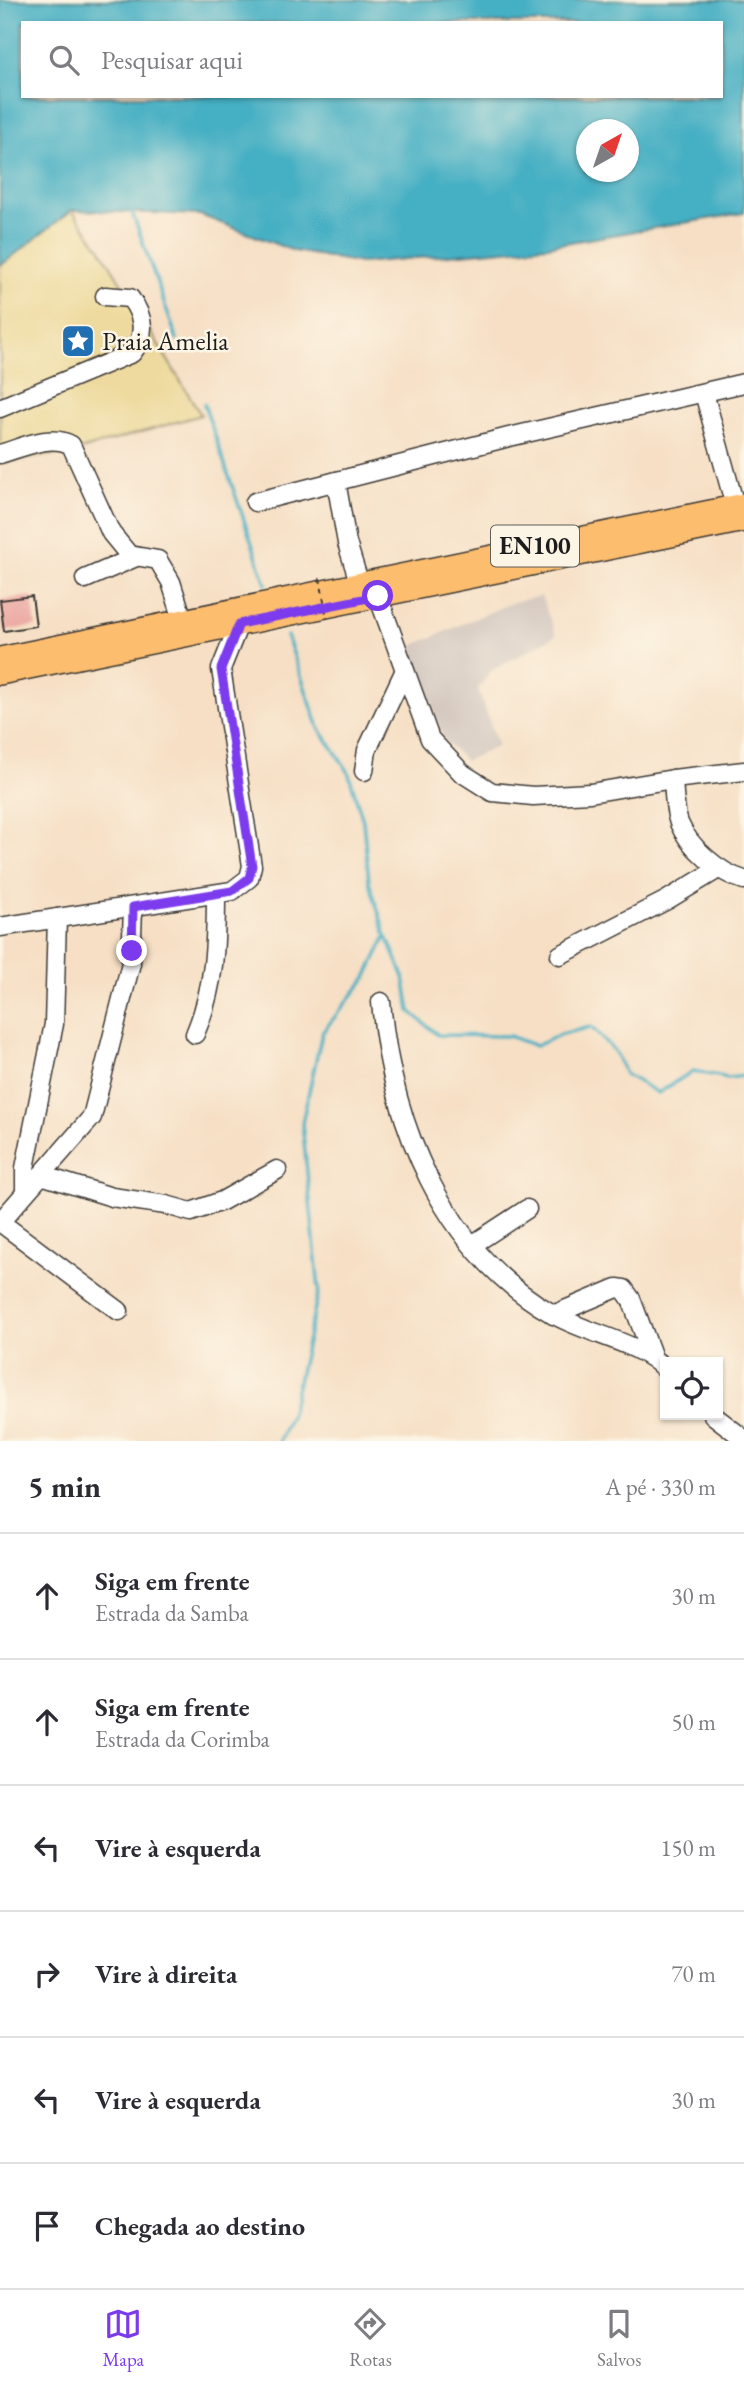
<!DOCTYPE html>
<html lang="pt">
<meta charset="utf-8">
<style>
:root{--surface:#fff;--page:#f2f2f3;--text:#2b2b33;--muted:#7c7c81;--line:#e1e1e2;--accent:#7c3aed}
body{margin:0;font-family:"EB Garamond",serif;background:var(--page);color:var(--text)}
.controls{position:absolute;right:21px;bottom:21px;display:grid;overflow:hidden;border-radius:0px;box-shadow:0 2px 5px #0004}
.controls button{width:63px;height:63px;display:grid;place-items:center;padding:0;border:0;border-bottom:2px solid var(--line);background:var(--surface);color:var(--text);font:35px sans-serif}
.compass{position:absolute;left:576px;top:119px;width:63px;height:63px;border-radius:50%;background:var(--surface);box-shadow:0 2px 5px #0004;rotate:40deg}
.stop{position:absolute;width:21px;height:21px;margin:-16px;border:5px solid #7c3aed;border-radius:50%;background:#fff}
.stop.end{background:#7c3aed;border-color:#fff;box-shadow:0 2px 7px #0008}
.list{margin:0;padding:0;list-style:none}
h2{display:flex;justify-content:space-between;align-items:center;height:91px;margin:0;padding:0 28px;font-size:30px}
h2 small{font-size:23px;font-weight:400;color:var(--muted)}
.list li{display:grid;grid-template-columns:46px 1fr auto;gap:21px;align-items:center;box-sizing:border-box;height:126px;padding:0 28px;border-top:2px solid var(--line)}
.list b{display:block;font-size:26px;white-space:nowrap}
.list p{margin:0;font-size:23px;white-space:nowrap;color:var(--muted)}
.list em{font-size:23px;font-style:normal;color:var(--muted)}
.icon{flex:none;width:38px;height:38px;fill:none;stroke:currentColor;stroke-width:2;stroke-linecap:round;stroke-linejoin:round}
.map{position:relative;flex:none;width:744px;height:1441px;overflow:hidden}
.search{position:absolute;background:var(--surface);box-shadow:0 2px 5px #0004;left:21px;right:21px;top:21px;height:77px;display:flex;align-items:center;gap:18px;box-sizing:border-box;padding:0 24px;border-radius:0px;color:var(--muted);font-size:26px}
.sheet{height:847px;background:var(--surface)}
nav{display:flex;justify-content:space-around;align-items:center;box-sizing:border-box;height:98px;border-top:2px solid var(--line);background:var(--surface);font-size:19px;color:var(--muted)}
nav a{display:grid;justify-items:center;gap:4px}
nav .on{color:var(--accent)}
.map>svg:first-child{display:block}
</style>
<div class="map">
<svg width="744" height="1441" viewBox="0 0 744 1441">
<rect width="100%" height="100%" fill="#fcf5e5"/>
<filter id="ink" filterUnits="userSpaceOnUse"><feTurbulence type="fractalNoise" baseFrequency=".0143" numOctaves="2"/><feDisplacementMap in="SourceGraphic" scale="14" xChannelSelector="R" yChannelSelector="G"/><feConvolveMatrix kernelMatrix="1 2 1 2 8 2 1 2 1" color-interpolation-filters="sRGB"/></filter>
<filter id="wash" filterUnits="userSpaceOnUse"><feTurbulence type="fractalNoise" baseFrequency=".00686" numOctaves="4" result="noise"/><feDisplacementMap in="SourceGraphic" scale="28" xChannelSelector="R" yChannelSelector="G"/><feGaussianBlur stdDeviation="1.57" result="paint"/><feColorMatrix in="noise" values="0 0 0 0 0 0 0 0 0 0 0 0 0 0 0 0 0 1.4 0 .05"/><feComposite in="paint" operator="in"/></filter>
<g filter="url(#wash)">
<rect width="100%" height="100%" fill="#f6dfc4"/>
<path fill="#cec1ba" d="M541 596 556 635 491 671 478 689 498 746 465 761 444 740 412 646 513 602Z"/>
<path fill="#eeda9e" stroke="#857b5d" stroke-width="2" d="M72 210 100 248 201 415 80 450 0 463V266Z"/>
<path fill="#44afc3" stroke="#306670" stroke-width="2" fill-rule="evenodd" d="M0 0H744V213L547 246 361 263 294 251 200 215 72 210 0 266ZM23 23H721V96H23ZM586 130H628V172H586Z"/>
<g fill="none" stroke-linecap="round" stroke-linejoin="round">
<g stroke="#44afc3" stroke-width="3.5">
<path d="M132 212 177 339"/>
<path d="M204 404 266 584"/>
<path d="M387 937 404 977 410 1011 438 1035 509 1036 536 1046 561 1034 591 1027 615 1052 625 1074 658 1093 693 1071 728 1078 744 1076"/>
<path d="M279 1441 290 1416 319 1290 302 1123 322 1033 366 978 386 936 369 881 363 821 348 771 319 728 287 636"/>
</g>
</g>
<g id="blocks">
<path fill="#eba7a1" d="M32 596 36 626 4 631 0 600Z"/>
</g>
</g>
<g filter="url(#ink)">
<use href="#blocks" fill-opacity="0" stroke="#3d3935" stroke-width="2"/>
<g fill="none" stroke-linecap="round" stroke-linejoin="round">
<g stroke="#3d3935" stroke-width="21">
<g id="minor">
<path d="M704 393 735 506"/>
<path d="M0 408 132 353C147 335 144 316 130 298L105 296"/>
<path d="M0 454C21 448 51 433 71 445L111 533 129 555 158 560 171 582 183 620"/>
<path d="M336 481 347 543 360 585"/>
<path d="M255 502 509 437 744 383"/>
<path d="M85 579 136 557"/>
<path d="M378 596 430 739 462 773 492 792 533 796 590 793 673 779 744 771"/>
<path d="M364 771 367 750 404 672"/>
<path d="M673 779C674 793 674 809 679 823 689 847 719 873 744 880"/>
<path d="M0 927 232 891 249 878 252 866 221 669 239 624"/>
<path d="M560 955 667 900 718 869"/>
<path d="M381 1002C392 1123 441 1249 551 1313 586 1334 638 1341 665 1369"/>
<path d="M195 1034C215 987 216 943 216 894"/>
<path d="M41 1175 112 1197 166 1205 191 1212 222 1201 277 1170"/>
<path d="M25 1190V1168L54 1024 57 918"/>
<path d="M0 1222 92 1117 131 963 133 907"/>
<path d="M0 1222 119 1311"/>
<path d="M472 1245 527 1209"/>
<path d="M553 1315 617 1288 624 1289 631 1299 652 1355"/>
<path d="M713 1415 744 1439"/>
</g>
</g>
<g stroke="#3d3935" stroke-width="24">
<g id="major">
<path d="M0 658 744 504"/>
<path d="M0 674 744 521"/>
</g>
</g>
<use href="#minor" stroke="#fff" stroke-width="18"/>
<use href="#major" stroke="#fcbd6e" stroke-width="21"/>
<path stroke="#3d3935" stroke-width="2" stroke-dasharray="5 5" stroke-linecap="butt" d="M320 578 327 619"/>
</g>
</g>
<g fill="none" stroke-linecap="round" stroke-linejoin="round" filter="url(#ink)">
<path stroke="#7c3aed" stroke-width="9" d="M132 951 133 907 232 891 249 878 252 866 221 669 239 624 378 596"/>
</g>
<defs>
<g id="sight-square" transform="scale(1.75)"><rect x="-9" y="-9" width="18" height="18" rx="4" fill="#1f6fb2" stroke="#fcf5e5"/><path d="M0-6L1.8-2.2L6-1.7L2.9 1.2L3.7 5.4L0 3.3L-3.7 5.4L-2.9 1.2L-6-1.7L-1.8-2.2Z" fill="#fff"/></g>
</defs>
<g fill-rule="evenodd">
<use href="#sight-square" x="78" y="341"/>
</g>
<g text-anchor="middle" stroke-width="5" stroke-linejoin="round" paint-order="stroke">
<rect fill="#fcf5e5" stroke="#5f5d58" stroke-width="2" x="491" y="525.5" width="88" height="41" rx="5"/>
<g font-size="24" font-weight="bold" fill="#1c1c1c">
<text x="535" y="554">EN100</text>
</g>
<g font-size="26" fill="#1c1c1c" stroke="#fcf5e5" text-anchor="start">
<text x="102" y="350">Praia Amelia</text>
</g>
</g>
</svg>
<div class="controls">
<button><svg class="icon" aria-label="locate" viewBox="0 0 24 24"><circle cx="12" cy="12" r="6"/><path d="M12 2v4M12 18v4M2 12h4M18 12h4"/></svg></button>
</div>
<svg class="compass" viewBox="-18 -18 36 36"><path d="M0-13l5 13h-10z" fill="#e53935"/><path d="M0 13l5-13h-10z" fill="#7c7c81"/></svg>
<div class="stop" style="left:378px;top:596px"></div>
<div class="stop end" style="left:132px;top:951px"></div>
<div class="search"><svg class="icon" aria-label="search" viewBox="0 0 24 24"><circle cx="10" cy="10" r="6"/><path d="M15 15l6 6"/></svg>Pesquisar aqui</div>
</div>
<section class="sheet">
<h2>5 min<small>A pé · 330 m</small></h2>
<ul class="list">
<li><svg class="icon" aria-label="ahead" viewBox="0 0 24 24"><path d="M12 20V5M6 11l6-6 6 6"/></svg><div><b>Siga em frente</b><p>Estrada da Samba</p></div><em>30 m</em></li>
<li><svg class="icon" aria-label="ahead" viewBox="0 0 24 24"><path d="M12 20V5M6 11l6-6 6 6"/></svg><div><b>Siga em frente</b><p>Estrada da Corimba</p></div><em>50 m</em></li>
<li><svg class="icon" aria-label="left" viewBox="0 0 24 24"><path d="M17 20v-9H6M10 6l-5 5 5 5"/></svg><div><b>Vire à esquerda</b></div><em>150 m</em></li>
<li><svg class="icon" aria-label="right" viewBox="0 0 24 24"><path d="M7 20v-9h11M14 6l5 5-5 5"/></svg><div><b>Vire à direita</b></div><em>70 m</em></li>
<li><svg class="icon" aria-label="left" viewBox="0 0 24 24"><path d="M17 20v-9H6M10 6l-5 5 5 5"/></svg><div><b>Vire à esquerda</b></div><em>30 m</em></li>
<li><svg class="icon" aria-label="arrive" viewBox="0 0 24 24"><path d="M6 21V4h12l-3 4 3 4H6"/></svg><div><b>Chegada ao destino</b></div></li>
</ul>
</section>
<nav>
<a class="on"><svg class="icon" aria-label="map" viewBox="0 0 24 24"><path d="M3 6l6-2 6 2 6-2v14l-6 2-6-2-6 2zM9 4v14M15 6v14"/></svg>Mapa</a>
<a><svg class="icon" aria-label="directions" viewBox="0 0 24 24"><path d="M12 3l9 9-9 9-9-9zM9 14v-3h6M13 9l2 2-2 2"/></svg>Rotas</a>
<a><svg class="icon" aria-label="saved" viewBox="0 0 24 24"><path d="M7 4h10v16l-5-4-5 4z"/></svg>Salvos</a>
</nav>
